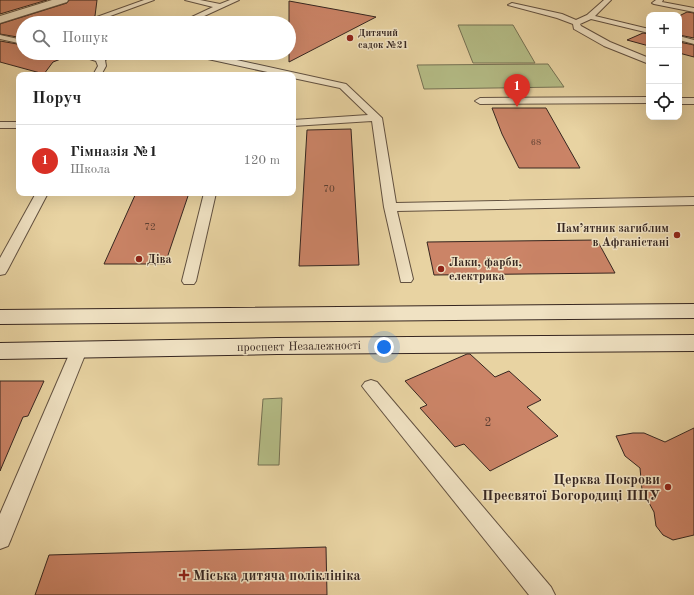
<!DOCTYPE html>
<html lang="uk">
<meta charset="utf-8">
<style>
:root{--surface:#fff;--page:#f6f6f6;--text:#222;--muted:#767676;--line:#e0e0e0;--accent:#d93025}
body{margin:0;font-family:"Old Standard TT",serif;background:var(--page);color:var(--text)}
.controls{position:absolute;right:12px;top:12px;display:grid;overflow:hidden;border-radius:8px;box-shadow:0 4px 16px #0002}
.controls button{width:36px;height:36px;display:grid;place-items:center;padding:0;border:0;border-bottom:1px solid var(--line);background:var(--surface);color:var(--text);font:20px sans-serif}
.you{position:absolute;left:384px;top:347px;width:14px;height:14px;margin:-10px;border:3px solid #fff;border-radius:50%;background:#1a73e8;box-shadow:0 0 0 6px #1a73e833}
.badge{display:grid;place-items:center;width:26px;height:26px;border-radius:50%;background:var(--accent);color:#fff;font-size:13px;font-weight:700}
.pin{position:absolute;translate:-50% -33px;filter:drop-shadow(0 1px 2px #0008)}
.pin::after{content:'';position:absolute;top:21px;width:14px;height:12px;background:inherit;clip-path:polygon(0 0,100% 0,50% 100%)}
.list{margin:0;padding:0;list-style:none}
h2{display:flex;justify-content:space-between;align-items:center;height:52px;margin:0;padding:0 16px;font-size:17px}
h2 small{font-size:13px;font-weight:400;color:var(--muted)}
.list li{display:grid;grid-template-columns:26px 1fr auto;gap:12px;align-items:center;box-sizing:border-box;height:72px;padding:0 16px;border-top:1px solid var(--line)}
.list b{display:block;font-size:15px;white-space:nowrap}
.list p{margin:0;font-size:13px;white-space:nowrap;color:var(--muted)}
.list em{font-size:13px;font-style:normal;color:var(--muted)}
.icon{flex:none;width:22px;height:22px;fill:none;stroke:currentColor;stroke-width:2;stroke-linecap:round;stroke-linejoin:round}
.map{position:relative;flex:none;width:694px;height:595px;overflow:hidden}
.search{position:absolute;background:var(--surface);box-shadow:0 4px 16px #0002;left:16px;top:16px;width:280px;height:44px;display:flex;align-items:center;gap:10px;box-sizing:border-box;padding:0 14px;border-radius:22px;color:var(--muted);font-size:15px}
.panel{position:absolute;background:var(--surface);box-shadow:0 4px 16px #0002;left:16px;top:72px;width:280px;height:124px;border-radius:8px}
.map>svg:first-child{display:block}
</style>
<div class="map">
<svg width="694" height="595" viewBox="0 0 694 595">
<rect width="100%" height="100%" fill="#e8d3a2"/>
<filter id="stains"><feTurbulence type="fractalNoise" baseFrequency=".005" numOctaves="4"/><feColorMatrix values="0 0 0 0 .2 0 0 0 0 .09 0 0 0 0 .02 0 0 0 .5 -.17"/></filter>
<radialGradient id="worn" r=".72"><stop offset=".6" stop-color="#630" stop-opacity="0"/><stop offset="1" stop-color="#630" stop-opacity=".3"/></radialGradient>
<g fill="#b4bc86" stroke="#757153">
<path d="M458 25H513L535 63H473Z"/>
<path d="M548 64 564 87 424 89 417 65Z"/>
<path d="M282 398 279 465H258L263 399Z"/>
</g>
<g fill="#cb8467" stroke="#362620">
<path d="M0 0H47L0 14Z"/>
<path d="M69 0H97L95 16 79 23H23V38L0 34V24L67 3Z"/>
<path d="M289 1 344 11 376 17 289 62Z"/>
<path d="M687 12 694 13V38L679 35V16Z"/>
<path d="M643 33 649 34V46L627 40Z"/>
<path d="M0 41 23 45V53H70L71 55 53 62 44 74 0 62Z"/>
<path d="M679 42 694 45V57L679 53Z"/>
<path d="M492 108H546L580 168H519L502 134Z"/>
<path d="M351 129 359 265 299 266 307 130Z"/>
<path d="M136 193H189L165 264H104Z"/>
<path d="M597 240 615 273 434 275 427 242Z"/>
<path d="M467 354H470L495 377 509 371 541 400 527 407 558 436 490 471 464 444 455 447 420 408 427 405 405 381Z"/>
<path d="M0 381H44L28 416 23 417 0 471Z"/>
<path d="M694 428V535L673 540 663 535 656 526 654 512 642 490 640 468 625 456 616 436 633 433H644L665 442Z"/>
<path d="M326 547 327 595H35L49 555Z"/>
</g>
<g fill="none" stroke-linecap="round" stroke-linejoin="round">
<g stroke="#625140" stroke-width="2">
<g id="service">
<path d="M144 0H154L91 23H80Z"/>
<path d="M185 0H200L220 4 230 0H239L189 23H179L213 7Z"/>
<path d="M604 0H611L595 16 649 29V33L591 19 580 24 581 26 610 42 649 58V64L604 46 574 29 573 24 557 18 508 5 512 3 562 14 576 20 587 15Z"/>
<path d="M656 0H663L662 2 694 8V12L654 4 652 3Z"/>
<path d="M0 35 23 40V44L0 39Z"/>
<path d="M679 36 694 40V44L679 40Z"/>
<path d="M71 53H86L99 56 107 53H118L105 60 106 66 101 75H93L98 66 96 61Z"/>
<path d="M190 53H205L346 84 382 118 396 203 694 197V205L397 211 413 279 411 282H401L384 207 372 121 293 126V120L368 115 340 88 293 78V75H281L194 56Z"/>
<path d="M649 97V103L480 104 475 101 480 98Z"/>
<rect x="679" y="98" width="15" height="6"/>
<rect x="0" y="122" width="19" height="6"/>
<path d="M36 193H48L7 271 5 274 0 275V258Z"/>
<path d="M204 193H216L196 281 194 284H184L182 281Z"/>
<path d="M79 344 85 346 87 350 11 539 8 546 0 549V514L71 350 73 346Z"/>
<path d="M371 380 377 382 551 587 555 595H529L365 390 362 386 365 382Z"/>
</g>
</g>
<g stroke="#625140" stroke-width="2">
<path id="tertiary" d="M52 0H68L67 2 0 23V16Z"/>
</g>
<g stroke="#362620" stroke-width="2">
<g id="secondary">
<path d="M694 304V318L0 324V310Z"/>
<path d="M694 335V351L277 354 0 359V343L277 338Z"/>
</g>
</g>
<use href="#service" fill="#f0e2c3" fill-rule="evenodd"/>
<use href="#tertiary" fill="#f0e2c3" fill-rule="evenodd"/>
<use href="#secondary" fill="#f0e2c3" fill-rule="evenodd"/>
</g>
<g fill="#8f2418" stroke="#f0e2c3" stroke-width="1.5">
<circle cx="350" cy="38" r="4"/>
<circle cx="677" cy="235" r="4"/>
<circle cx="139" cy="259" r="4"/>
<circle cx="441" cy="269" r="4"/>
<circle cx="668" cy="487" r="4"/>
<path d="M182 569h4v4h4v4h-4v4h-4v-4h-4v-4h4z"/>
</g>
<g text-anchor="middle" stroke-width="3" stroke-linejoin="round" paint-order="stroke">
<g font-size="9" fill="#5b3e32">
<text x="536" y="145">68</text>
</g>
<g font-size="10" font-weight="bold" fill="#362620" stroke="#f0e2c3" text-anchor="start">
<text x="358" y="36">Дитячий<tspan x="358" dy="12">садок №21</tspan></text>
</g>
<g font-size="10" fill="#5b3e32">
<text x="329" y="192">70</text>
<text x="150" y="230">72</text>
</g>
<g font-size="12" font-weight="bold" fill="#362620" stroke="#f0e2c3" text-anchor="start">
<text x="669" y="232" text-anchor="end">Пам’ятник загиблим<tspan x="669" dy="14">в Афганістані</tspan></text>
<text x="147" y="263">Діва</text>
<text x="449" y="266">Лаки, фарби,<tspan x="449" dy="14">електрика</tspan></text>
</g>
<g font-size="12" fill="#362620" stroke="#f0e2c3">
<text transform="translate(299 346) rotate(-1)" y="4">проспект Незалежності</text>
</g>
<g font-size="12" fill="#5b3e32">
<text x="488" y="426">2</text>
</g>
<g font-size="14" font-weight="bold" fill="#362620" stroke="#f0e2c3" text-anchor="end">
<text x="660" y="484">Церква Покрови<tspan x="660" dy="16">Пресвятої Богородиці ПЦУ</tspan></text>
<text x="193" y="580" text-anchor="start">Міська дитяча поліклініка</text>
</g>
</g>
<rect width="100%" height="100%" filter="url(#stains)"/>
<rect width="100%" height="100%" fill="url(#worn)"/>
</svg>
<div class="controls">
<button>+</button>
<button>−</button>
<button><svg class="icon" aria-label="locate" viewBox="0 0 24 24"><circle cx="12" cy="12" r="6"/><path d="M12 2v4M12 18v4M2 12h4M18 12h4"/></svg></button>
</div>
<div class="you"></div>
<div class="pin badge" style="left:517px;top:107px">1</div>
<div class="search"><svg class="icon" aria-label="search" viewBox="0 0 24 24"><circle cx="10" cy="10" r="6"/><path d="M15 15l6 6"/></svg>Пошук</div>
<section class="panel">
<h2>Поруч<small></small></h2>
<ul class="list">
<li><span class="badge">1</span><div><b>Гімназія №1</b><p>Школа</p></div><em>120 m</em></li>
</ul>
</section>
</div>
